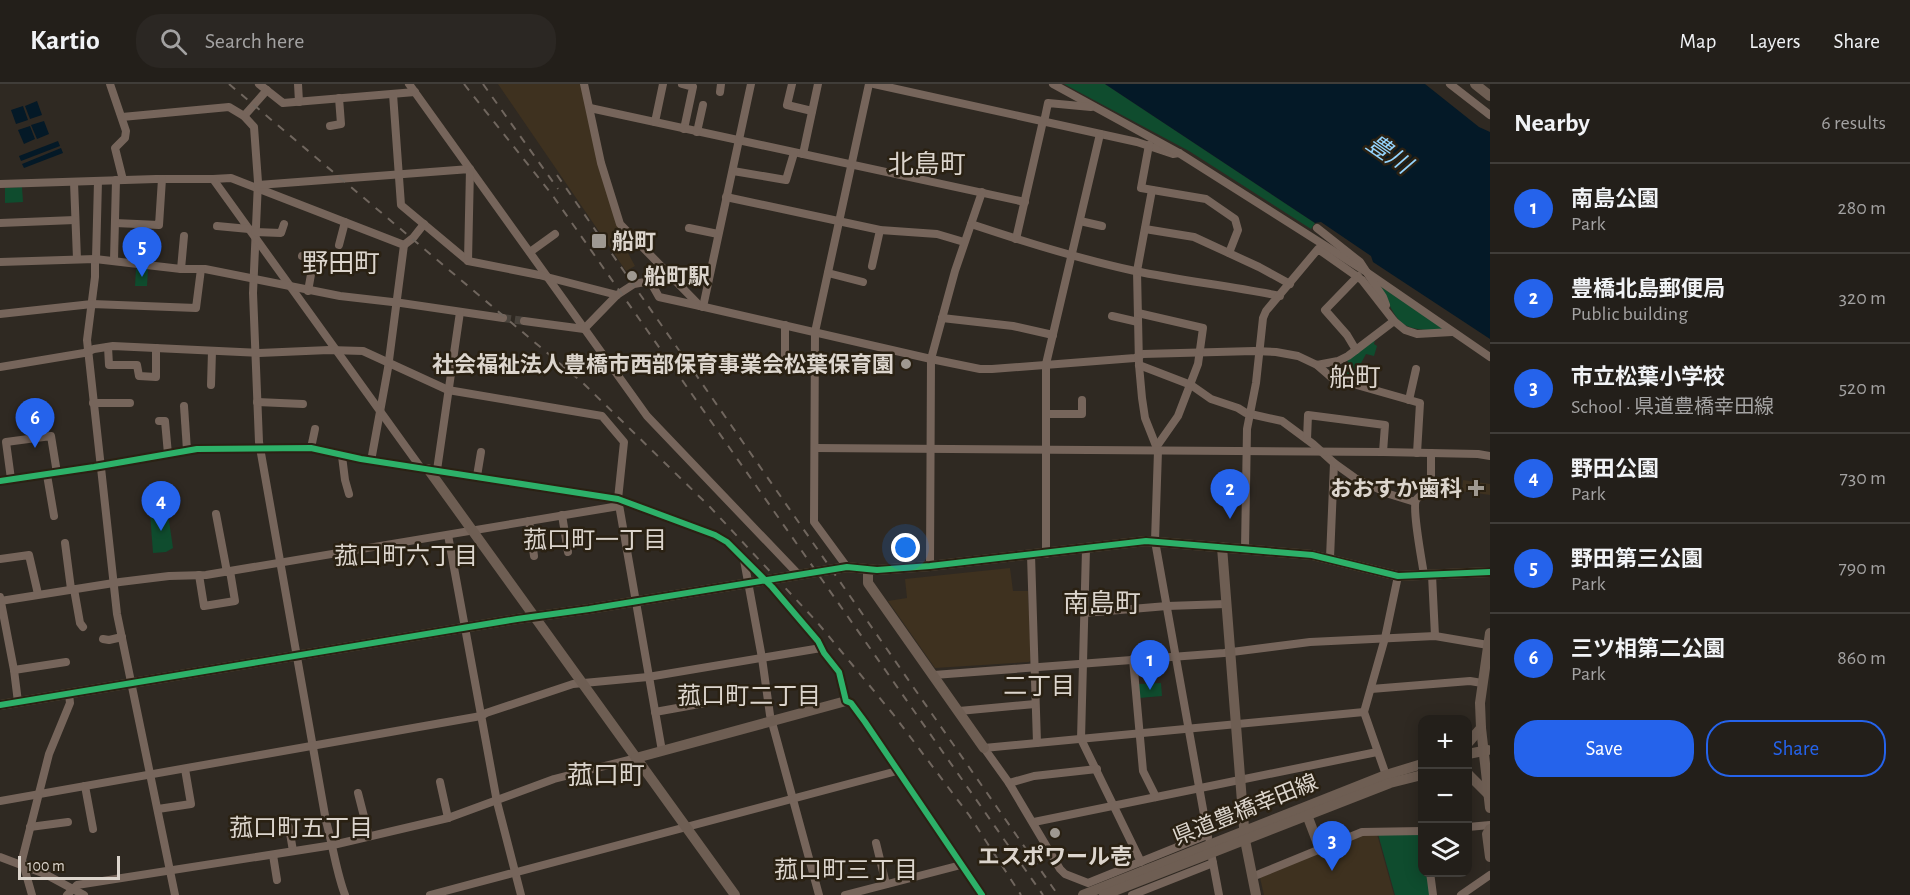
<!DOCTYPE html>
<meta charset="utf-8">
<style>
:root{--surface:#231f1a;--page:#2b2723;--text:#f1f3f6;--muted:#a3a2a2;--line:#403d39;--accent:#2563eb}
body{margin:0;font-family:"Alegreya Sans","Noto Sans JP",sans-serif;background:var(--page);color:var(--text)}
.controls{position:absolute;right:18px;bottom:18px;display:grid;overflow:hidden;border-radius:12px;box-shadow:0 3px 15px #0003}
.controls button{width:54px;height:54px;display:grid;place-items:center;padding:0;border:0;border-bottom:2px solid var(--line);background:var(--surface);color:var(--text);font:30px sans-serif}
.scale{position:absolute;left:18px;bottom:15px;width:102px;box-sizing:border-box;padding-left:6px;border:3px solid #dcd5cd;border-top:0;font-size:16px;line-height:21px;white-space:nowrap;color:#dcd5cd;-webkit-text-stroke:4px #2a2113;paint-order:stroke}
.you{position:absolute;left:906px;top:464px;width:21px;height:21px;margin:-15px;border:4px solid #fff;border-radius:50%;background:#1a73e8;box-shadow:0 0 0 9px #1a73e833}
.badge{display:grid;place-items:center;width:39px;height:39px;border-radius:50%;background:var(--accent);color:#fff;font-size:20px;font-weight:700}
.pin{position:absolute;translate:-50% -50px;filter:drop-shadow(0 2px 3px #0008)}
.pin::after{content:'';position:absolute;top:32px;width:21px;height:18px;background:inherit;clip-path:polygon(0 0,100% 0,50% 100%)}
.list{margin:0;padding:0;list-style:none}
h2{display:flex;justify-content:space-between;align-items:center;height:78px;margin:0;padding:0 24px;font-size:26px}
h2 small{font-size:20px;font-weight:400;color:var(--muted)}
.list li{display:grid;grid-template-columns:39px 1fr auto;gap:18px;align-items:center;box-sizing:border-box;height:90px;padding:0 24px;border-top:2px solid var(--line)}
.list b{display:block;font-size:22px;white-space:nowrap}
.list p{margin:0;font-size:20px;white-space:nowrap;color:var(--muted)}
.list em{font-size:20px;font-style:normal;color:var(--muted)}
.actions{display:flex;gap:12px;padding:18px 24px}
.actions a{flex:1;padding:14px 0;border:2px solid var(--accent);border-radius:24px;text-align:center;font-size:21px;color:var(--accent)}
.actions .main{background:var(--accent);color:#fff}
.icon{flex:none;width:33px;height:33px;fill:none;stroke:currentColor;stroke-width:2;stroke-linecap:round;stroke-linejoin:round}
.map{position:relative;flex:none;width:1490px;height:811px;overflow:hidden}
header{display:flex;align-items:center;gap:36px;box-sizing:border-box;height:84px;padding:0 30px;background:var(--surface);border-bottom:2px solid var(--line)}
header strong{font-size:28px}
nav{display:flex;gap:33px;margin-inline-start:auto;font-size:21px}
.search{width:420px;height:54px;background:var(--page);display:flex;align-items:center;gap:15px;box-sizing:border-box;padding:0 21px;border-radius:24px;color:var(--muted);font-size:22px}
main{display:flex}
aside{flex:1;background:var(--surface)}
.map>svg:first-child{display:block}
</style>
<header>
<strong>Kartio</strong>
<div class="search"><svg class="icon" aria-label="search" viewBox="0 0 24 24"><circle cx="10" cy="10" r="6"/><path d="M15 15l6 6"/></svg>Search here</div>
<nav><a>Map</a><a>Layers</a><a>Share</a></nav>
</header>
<main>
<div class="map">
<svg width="1490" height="811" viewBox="0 0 1490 811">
<rect width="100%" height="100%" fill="#2f2922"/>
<g fill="#3e311f">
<path d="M498 0H583L617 141 633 160 627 167 635 182 626 187Z"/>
<path d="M1463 396 1490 400V411L1462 407Z"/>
<path d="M1010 484 1013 507H1028L1031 576 1029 578 935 584 888 517 907 514 905 495Z"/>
<path d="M1364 750H1377L1394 811H1264L1260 794 1261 791Z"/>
</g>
<g fill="#0f4c2e">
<path d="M1064 0H1105L1315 139 1311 145 1189 67Z"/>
<path d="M22 103 23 118 5 119V104Z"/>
<path d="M136 185H148L147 202H135Z"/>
<path d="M1377 200 1442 244V246C1392 247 1401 236 1377 200Z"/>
<path d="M1375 256 1374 260 1377 262 1374 272 1366 270 1354 292 1347 290 1345 284 1351 283 1347 276Z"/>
<path d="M150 429 168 430 173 464 166 468 153 469Z"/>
<path d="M1161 599 1162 612 1139 614 1138 600Z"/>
<path d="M1378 750H1422V788L1428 789 1431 811H1395Z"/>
</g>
<g fill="#041927">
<path d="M1105 0H1425L1479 43 1490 48V255L1373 178 1371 172 1321 138 1315 139Z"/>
<path d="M37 17 42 31 30 35 25 22Z"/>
<path d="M23 22 28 36 16 40 11 26Z"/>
<path d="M44 37 49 50 37 55 31 41Z"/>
<path d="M30 42 35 55 24 60 18 46Z"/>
<path d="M58 57 60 62 21 77 19 72Z"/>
<path d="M61 64 63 69 24 84 22 80Z"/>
</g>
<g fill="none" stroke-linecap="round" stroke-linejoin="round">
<path stroke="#49433c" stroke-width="8" stroke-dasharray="8 4" stroke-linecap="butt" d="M503 234 524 237"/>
<g stroke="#76655b" stroke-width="8">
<path d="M110 0 126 47 125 54 115 64 123 96"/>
<path d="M259 0 283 19 415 8"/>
<path d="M298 0 299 18"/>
<path d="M409 0 647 332 798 490"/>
<path d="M584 0 601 79 620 140 700 222 931 275 980 285H992L1135 274 1143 270 1254 267 1276 268 1298 272 1317 281 1338 277 1348 272 1394 237"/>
<path d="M682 0 693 3 684 45"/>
<path d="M792 0 787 21 812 27"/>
<path d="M874 0 1137 58 1173 70 1179 69"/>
<path d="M1053 0 1179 69 1365 187 1490 273"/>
<path d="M1450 0 1490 31"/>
<path d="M720 8 721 0"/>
<path d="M393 10 401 121 468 177 539 191 617 211"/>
<path d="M590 24 1025 118"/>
<path d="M244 32 267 6"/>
<path d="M122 33 229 23 244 32 254 43 258 98 253 209 259 358 326 737C333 762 336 787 345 811"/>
<path d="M655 38 663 0"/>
<path d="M1044 38 1048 19 1091 23"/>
<path d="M330 42 341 40 339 14"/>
<path d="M697 48 703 21"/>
<path d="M1149 61 1141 104 1206 115 1235 135 1238 146 1229 169"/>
<path d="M803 70 818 0"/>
<path d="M733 87 786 96 794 69"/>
<path d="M213 95 231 94 404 161 388 284 371 377"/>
<path d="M74 98 77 175"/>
<path d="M0 100 156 95H213L421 384"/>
<path d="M258 101 470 85 468 177"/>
<path d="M1152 106 1137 187 1139 281 1142 314 1145 334 1158 367 1155 457 1208 753"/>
<path d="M726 113 880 146 937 150 964 158"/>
<path d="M1080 137 1102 142"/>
<path d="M0 139 75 136"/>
<path d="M115 139 159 141 162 95"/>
<path d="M971 140C1025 158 1079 175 1135 187 1183 197 1232 202 1280 212"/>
<path d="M217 142 249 145"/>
<path d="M689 144 718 150"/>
<path d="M1317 144 1360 178 1383 213 1386 221"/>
<path d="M1145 145 1194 153 1259 183 1290 200"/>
<path d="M255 148 281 149 284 140"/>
<path d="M1016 155 1043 37"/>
<path d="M339 161 345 138"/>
<path d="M404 161 413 154 424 140"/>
<path d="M530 168 555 150"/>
<path d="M302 172 314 174 308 207"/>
<path d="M95 175V193L87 256 117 530 175 811"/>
<path d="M96 175 98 97"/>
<path d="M114 176 116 96"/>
<path d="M0 178 95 175 181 185H205L340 212 401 219 503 234"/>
<path d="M872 182 880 146"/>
<path d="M181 185 184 152"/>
<path d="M828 189 863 198"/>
<path d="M650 197 659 213 700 222"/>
<path d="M703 223 751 0"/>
<path d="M1138 229 1203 244 1198 280 1178 332 1157 362"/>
<path d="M0 230 92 220 196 224 201 185"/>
<path d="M1112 232 1138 238"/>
<path d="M942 234 1013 242 1053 251"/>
<path d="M524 237 584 245 617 211 634 200 650 197 663 184"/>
<path d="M108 263 109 281H137L139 292 156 293V264"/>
<path d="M1356 266 1347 251 1325 226 1358 192"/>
<path d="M785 275V241"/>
<path d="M1139 281 1191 301 1211 315 1238 324 1246 329 1282 337 1313 360 1334 379 1330 474"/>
<path d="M1317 281 1332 294 1420 319 1417 369"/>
<path d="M0 283 84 269 94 265 113 262 259 269 329 266 363 267 448 306 602 332 624 358 618 415 662 667"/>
<path d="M211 301 212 267"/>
<path d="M1409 316 1416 285"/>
<path d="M257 318 303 320"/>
<path d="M93 319H130"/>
<path d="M184 322 187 366"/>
<path d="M1046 330H1082V316"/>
<path d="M159 337H165L168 370"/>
<path d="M1307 355 1308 331 1385 341 1383 368"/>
<path d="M311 364 315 345"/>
<path d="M815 364 1383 368 1478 370 1490 372"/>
<path d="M342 372 345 396 349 410"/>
<path d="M1334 379 1355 394 1389 410 1415 418"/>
<path d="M437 386 460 228"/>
<path d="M47 391 54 432"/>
<path d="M477 392 481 368"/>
<path d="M11 395 6 358 51 352 57 389"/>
<path d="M0 397 94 383 197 365 311 364 361 375 618 415 715 451 727 458 772 503 818 557 824 569 839 588 846 617 851 619 865 638 982 811"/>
<path d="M216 430 227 488"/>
<path d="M562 431 568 468"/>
<path d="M529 437 534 472"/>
<path d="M448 451 497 718 521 811"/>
<path d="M65 459 71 505"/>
<path d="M1086 465 1081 655 1141 778"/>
<path d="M1245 465 1247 345 1256 299 1263 234 1266 227 1318 165 1362 196 1394 237 1405 246 1417 250 1452 248"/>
<path d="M1046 470V280L1100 50"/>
<path d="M1031 471 1037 659"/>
<path d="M0 475 29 471 38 510"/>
<path d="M744 476 762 574 770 631 819 811"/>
<path d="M930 482 931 275 955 187 982 108"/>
<path d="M847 483 814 438 815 248 869 0"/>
<path d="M199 491 204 522 235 517 230 487"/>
<path d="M1424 491C1422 477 1412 425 1416 416 1420 410 1426 409 1431 406V369"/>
<path d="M1432 491 1435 552"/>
<path d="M74 505 80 539 83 543"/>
<path d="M0 513 14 586 18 618"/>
<path d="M0 517 120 498 169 492 206 491 619 422"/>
<path d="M1084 529 1167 522 1226 520"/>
<path d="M103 555 109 556 122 553"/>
<path d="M1133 575 1143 687 1156 713"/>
<path d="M14 586 66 578"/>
<path d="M934 591 1224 569 1310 558 1435 552 1488 561"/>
<path d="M1371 605 1470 597 1482 599"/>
<path d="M959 627 1035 620"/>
<path d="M655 628 705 619"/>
<path d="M1386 691 1364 628 1385 554 1398 492"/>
<path d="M440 698 448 734"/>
<path d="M1009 699 1034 692 1097 685"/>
<path d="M85 702 93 745"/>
<path d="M358 709 369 752"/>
<path d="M0 717 481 632 486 629 573 600 648 593 821 564"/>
<path d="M158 725 191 720 185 685"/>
<path d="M1034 738 1377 668"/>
<path d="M30 743 68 738"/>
<path d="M289 743 293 767"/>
<path d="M1468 743 1490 741"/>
<path d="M1207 751 1088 799 1065 790 1060 785 1009 699 984 664 1364 628"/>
<path d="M876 759 886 800"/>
<path d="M273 771 277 796"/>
<path d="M0 773 45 790 84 811"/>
<path d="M1213 779 1219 811"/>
<path d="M1430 788 1433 811"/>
<path d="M1252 793 1362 748 1422 747"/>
<path d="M32 811 22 776 49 670 70 619 69 610"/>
<path d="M67 811 77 801 333 761 448 734 554 695 636 674"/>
<path d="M430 811 897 687"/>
<path d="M845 811 961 781"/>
<path d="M1132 811 1213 779 1211 769"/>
<path d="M1461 811 1490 791"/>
</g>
<g stroke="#6e5e53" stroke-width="10">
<path d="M1475 0 1490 12"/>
<path d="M428 385 735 811"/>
<path d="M1222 463 1245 756 1256 811"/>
<path d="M868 486V499L984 664"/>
<path d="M1490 549 1480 619 1481 644 1490 724"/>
<path d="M0 621 517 535 589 525 847 483 877 486 930 482 1146 457 1312 471 1398 492 1490 488"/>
<path d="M1468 659 1481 644"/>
<path d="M1468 670 1488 666"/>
<path d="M636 674 846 617"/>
<path d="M1468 690 1488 710"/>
<path d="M1307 731 1320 765"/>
<path d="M1490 745 1487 750 1490 773"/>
<path d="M1083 811 1386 691 1422 680"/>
<path d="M1104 811 1390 699 1422 691"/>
</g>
<g stroke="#70665e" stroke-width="2" stroke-dasharray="8 8" stroke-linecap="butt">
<path d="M229 0 584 300 710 423 817 538 893 630 969 731 1021 811"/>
<path d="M464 0 553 112 1043 811"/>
<path d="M483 0 558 105"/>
<path d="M557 91 1058 811"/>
</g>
<g stroke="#2a2113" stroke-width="10">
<g id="cycleway">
<path d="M0 397 94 383 197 365 311 364 361 375 618 415 715 451 727 458 772 503 818 557 824 569 839 588 846 617 851 619 865 638 982 811"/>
<path d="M0 621 517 535 589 525 847 483 877 486 930 482 1146 457 1312 471 1398 492 1490 488"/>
</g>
</g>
<use href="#cycleway" stroke="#2db169" stroke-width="6"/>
</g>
<g fill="#9f9991" stroke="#2a2113" stroke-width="2">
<rect x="591" y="149" width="16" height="16" rx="3"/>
<circle cx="632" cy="192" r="6"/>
<circle cx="906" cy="280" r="6"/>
<path d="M1473 395h6v6h6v6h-6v6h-6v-6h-6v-6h6z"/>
<circle cx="1055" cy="749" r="6"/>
</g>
<g text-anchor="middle" stroke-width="5" stroke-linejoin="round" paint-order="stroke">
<g font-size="22" font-weight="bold" fill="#dcd5cd" stroke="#2a2113" text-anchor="start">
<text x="612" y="165">船町</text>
<text x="644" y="200">船町駅</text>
<text x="894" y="288" text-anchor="end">社会福祉法人豊橋市西部保育事業会松葉保育園</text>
<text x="1462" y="412" text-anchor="end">おおすか歯科</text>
<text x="1055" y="780" text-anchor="middle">エスポワール壱</text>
</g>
<g font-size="22" fill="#dcd5cd" stroke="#2a2113">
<text transform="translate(1245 725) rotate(-22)" y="8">県道豊橋幸田線</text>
</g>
<g font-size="24" font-style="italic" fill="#95d4fd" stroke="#2a2113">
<text transform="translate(1389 70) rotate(35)" y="8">豊川</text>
</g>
<g font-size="24" fill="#dcd5cd" stroke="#2a2113">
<text x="595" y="464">菰口町一丁目</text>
<text x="406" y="480">菰口町六丁目</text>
<text x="1039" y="610">二丁目</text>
<text x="749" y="620">菰口町二丁目</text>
<text x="301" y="752">菰口町五丁目</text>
<text x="846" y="794">菰口町三丁目</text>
</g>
<g font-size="26" fill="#dcd5cd" stroke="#2a2113">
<text x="927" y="89">北島町</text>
<text x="341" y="188">野田町</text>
<text x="1355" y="302">船町</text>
<text x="1102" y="528">南島町</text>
<text x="606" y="700">菰口町</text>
</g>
</g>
</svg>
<div class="controls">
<button>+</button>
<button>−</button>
<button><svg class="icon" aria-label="layers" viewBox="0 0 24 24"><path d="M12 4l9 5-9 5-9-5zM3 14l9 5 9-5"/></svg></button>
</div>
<div class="scale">100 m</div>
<div class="you"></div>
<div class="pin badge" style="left:1150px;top:606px">1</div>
<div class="pin badge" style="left:1230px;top:435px">2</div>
<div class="pin badge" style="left:1332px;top:787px">3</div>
<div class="pin badge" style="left:161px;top:447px">4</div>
<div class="pin badge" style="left:142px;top:193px">5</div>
<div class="pin badge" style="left:35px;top:364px">6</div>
</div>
<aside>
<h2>Nearby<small>6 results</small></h2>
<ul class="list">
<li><span class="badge">1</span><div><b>南島公園</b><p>Park</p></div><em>280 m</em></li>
<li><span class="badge">2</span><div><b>豊橋北島郵便局</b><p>Public building</p></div><em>320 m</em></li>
<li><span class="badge">3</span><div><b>市立松葉小学校</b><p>School · 県道豊橋幸田線</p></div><em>520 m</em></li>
<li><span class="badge">4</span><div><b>野田公園</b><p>Park</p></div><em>730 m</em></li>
<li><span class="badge">5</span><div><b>野田第三公園</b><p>Park</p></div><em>790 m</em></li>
<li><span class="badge">6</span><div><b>三ツ相第二公園</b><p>Park</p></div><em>860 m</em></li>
</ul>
<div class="actions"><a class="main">Save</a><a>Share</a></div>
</aside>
</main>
